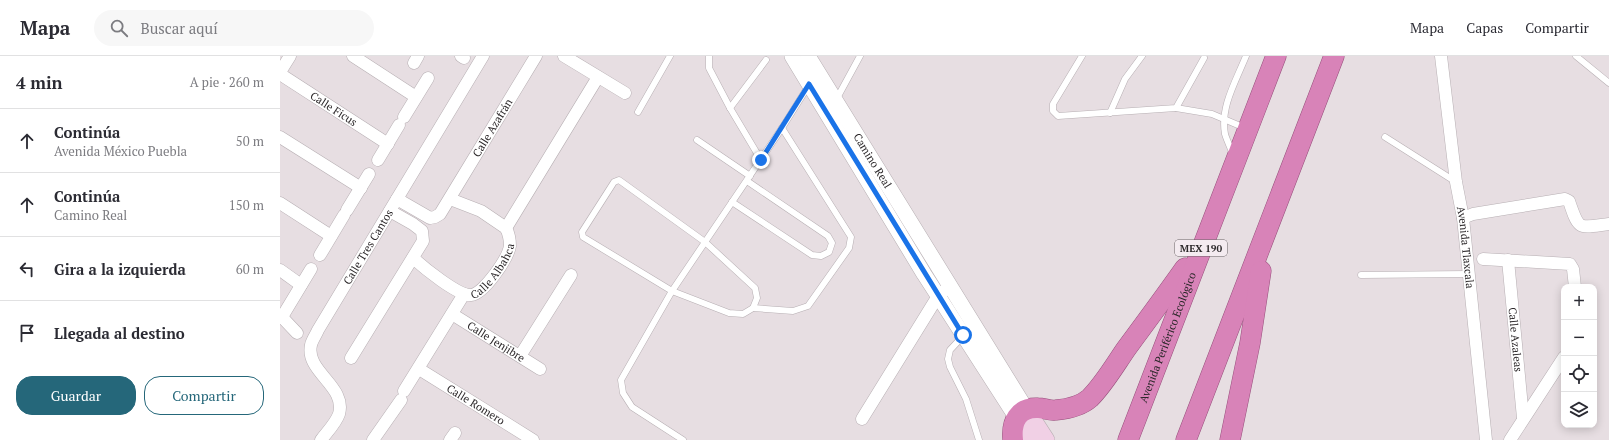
<!DOCTYPE html>
<html lang="es">
<meta charset="utf-8">
<style>
:root{--surface:#fff;--page:#f7f7f7;--text:#2b2b33;--muted:#7c7c81;--line:#e1e1e2;--accent:#25677a}
body{margin:0;font-family:"PT Serif",serif;background:var(--page);color:var(--text)}
.controls{position:absolute;right:12px;bottom:12px;display:grid;overflow:hidden;border-radius:8px;box-shadow:0 2px 10px #0003}
.controls button{width:36px;height:36px;display:grid;place-items:center;padding:0;border:0;border-bottom:1px solid var(--line);background:var(--surface);color:var(--text);font:20px sans-serif}
.stop{position:absolute;width:12px;height:12px;margin:-9px;border:3px solid #1a73e8;border-radius:50%;background:#fff}
.stop.end{background:#1a73e8;border-color:#fff;box-shadow:0 1px 4px #0008}
.list{margin:0;padding:0;list-style:none}
h2{display:flex;justify-content:space-between;align-items:center;height:52px;margin:0;padding:0 16px;font-size:17px}
h2 small{font-size:13px;font-weight:400;color:var(--muted)}
.list li{display:grid;grid-template-columns:26px 1fr auto;gap:12px;align-items:center;box-sizing:border-box;height:64px;padding:0 16px;border-top:1px solid var(--line)}
.list b{display:block;font-size:15px;white-space:nowrap}
.list p{margin:0;font-size:13px;white-space:nowrap;color:var(--muted)}
.list em{font-size:13px;font-style:normal;color:var(--muted)}
.actions{display:flex;gap:8px;padding:12px 16px}
.actions a{flex:1;padding:9px 0;border:1px solid var(--accent);border-radius:16px;text-align:center;font-size:14px;color:var(--accent)}
.actions .main{background:var(--accent);color:#fff}
.icon{flex:none;width:22px;height:22px;fill:none;stroke:currentColor;stroke-width:2;stroke-linecap:round;stroke-linejoin:round}
.map{position:relative;flex:none;width:1329px;height:384px;overflow:hidden}
header{display:flex;align-items:center;gap:24px;box-sizing:border-box;height:56px;padding:0 20px;background:var(--surface);border-bottom:1px solid var(--line)}
header strong{font-size:19px}
nav{display:flex;gap:22px;margin-inline-start:auto;font-size:14px}
.search{width:280px;height:36px;background:var(--page);display:flex;align-items:center;gap:10px;box-sizing:border-box;padding:0 14px;border-radius:22px;color:var(--muted);font-size:15px}
main{display:flex}
aside{flex:1;background:var(--surface)}
.map>svg:first-child{display:block}
</style>
<header>
<strong>Mapa</strong>
<div class="search"><svg class="icon" aria-label="search" viewBox="0 0 24 24"><circle cx="10" cy="10" r="6"/><path d="M15 15l6 6"/></svg>Buscar aquí</div>
<nav><a>Mapa</a><a>Capas</a><a>Compartir</a></nav>
</header>
<main>
<aside>
<h2>4 min<small>A pie · 260 m</small></h2>
<ul class="list">
<li><svg class="icon" aria-label="ahead" viewBox="0 0 24 24"><path d="M12 20V5M6 11l6-6 6 6"/></svg><div><b>Continúa</b><p>Avenida México Puebla</p></div><em>50 m</em></li>
<li><svg class="icon" aria-label="ahead" viewBox="0 0 24 24"><path d="M12 20V5M6 11l6-6 6 6"/></svg><div><b>Continúa</b><p>Camino Real</p></div><em>150 m</em></li>
<li><svg class="icon" aria-label="left" viewBox="0 0 24 24"><path d="M17 20v-9H6M10 6l-5 5 5 5"/></svg><div><b>Gira a la izquierda</b></div><em>60 m</em></li>
<li><svg class="icon" aria-label="arrive" viewBox="0 0 24 24"><path d="M6 21V4h12l-3 4 3 4H6"/></svg><div><b>Llegada al destino</b></div></li>
</ul>
<div class="actions"><a class="main">Guardar</a><a>Compartir</a></div>
</aside>
<div class="map">
<svg width="1329" height="384" viewBox="0 0 1329 384">
<rect width="100%" height="100%" fill="#e7dee2"/>
<g fill="none" stroke-linecap="round" stroke-linejoin="round">
<g stroke="#b7afb3" stroke-width="7">
<g id="service">
<path d="M429 0V12L450 52"/>
<path d="M802 0 773 48V55L778 60 896 52 924 2"/>
<path d="M1296 0 1329 27"/>
<path d="M556 44 580 0"/>
<path d="M896 52 932 58 965 72"/>
<path d="M358 56 390 0"/>
<path d="M830 57 845 23 862 0"/>
<path d="M1105 81 1176 126"/>
<path d="M417 84 470 120"/>
<path d="M953 99C951 92 947 85 945 78 940 51 956 25 966 0"/>
<path d="M481 104 450 52 486 4"/>
<path d="M339 124 425 186 475 232 477 242 473 252 463 258 449 257 392 235 303 181 302 176 334 126Z"/>
<path d="M452 146 532 199 541 200 549 196 552 187 548 180 467 125"/>
<path d="M1081 219 1188 218"/>
<path d="M473 252 513 255 528 250 569 192 571 181 502 72"/>
<path d="M684 279 670 294 668 303 670 311 686 343 699 384"/>
<path d="M403 384 352 351 343 337 341 324 392 235 502 72 529 29"/>
</g>
</g>
<g stroke="#b7afb3" stroke-width="13">
<g id="minor">
<path d="M73 0 136 41"/>
<path d="M181 0 184 2"/>
<path d="M284 0 345 37"/>
<path id="s1" d="M1161 0 1176 126 1183 162 1206 384"/>
<path d="M134 7 138 0"/>
<path d="M0 16 10 0"/>
<path id="s2" d="M0 18 108 88"/>
<path d="M124 61 148 22"/>
<path d="M0 81 81 132"/>
<path d="M98 104 119 69"/>
<path id="s3" d="M117 143 150 162 155 161 160 158 256 0"/>
<path d="M170 143 201 155 226 172"/>
<path d="M0 147 51 180"/>
<path d="M67 154 89 118"/>
<path d="M1183 162 1193 158 1285 143 1289 145C1299 175 1298 172 1329 168"/>
<path d="M226 172 318 21"/>
<path d="M40 199 64 159"/>
<path id="s4" d="M133 202C143 211 178 240 191 239 204 238 228 202 230 190 230 183 229 178 226 172"/>
<path d="M1203 203 1290 208 1293 213 1295 231"/>
<path id="s5" d="M1228 204 1243 362"/>
<path d="M0 214 21 229"/>
<path id="s6" d="M172 258 260 313"/>
<path d="M0 259 17 277"/>
<path d="M2 261 31 213"/>
<path d="M240 300 291 219"/>
<path d="M71 302 143 185 142 175 133 168 110 155"/>
<path id="s7" d="M139 313 253 384"/>
<path d="M124 335 184 238"/>
<path d="M582 363 658 240 664 235"/>
<path id="s8" d="M41 384C47 376 56 367 59 358 67 330 25 316 31 289 32 284 36 279 38 274L203 0"/>
<path d="M93 384 121 344"/>
<path d="M170 384 175 377"/>
<path d="M1230 384 1284 301"/>
</g>
</g>
<g stroke="#b7afb3" stroke-width="16">
<g id="tertiary">
<path d="M512 0 644 218 736 361"/>
<path id="s9" d="M528 0 746 353"/>
</g>
</g>
<g stroke="#b7afb3" stroke-width="18">
<g id="secondary">
<path d="M746 353 766 384"/>
<path d="M736 361 750 384"/>
</g>
</g>
<g stroke="#964f7b" stroke-width="21">
<g id="trunk">
<path d="M733 384C731 366 738 351 758 352 764 352 770 355 776 354 788 353 801 350 810 342 824 328 835 309 846 293 866 266 886 239 905 212"/>
<path id="s10" d="M848 384 996 0"/>
<path d="M906 384 1054 0"/>
<path d="M950 384 970 287 981 215"/>
</g>
</g>
<use href="#service" stroke="#fff" stroke-width="6"/>
<use href="#minor" stroke="#fff" stroke-width="12"/>
<use href="#tertiary" stroke="#fff" stroke-width="15"/>
<use href="#secondary" stroke="#f1d0e5" stroke-width="17"/>
<use href="#trunk" stroke="#d883b8" stroke-width="20"/>
</g>
<g fill="none" stroke-linecap="round" stroke-linejoin="round">
<path stroke="#1a73e8" stroke-width="5" d="M481 104 529 28 683 279"/>
</g>
<g text-anchor="middle" stroke-width="3" stroke-linejoin="round" paint-order="stroke">
<rect fill="#f4ebf0" stroke="#686265" stroke-width="1" x="895" y="184" width="52" height="16" rx="3"/>
<g font-size="10" font-weight="bold" fill="#2c282a">
<text x="921" y="196">MEX 190</text>
</g>
<g font-size="11" fill="#2c282a" stroke="#f4ebf0">
<text dy="4" stroke="none"><textPath href="#s2" startOffset="64">Calle Ficus</textPath></text>
<text dy="4" stroke="none"><textPath href="#s3" startOffset="150">Calle Azafrán</textPath></text>
<text dy="4" stroke="none"><textPath href="#s9" startOffset="123">Camino Real</textPath></text>
<text dy="4" stroke="none"><textPath href="#s8" startOffset="223">Calle Tres Cantos</textPath></text>
<text dy="4" stroke="none"><textPath href="#s1" startOffset="193">Avenida Tlaxcala</textPath></text>
<text dy="4" stroke="none"><textPath href="#s4" startOffset="103">Calle Albahca</textPath></text>
<text dy="4" stroke="none"><textPath href="#s10" startOffset="110">Avenida Periférico Ecológico</textPath></text>
<text dy="4" stroke="none"><textPath href="#s5" startOffset="80">Calle Azaleas</textPath></text>
<text dy="4" stroke="none"><textPath href="#s6" startOffset="52">Calle Jenjibre</textPath></text>
<text dy="4" stroke="none"><textPath href="#s7" startOffset="67">Calle Romero</textPath></text>
</g>
</g>
</svg>
<div class="controls">
<button>+</button>
<button>−</button>
<button><svg class="icon" aria-label="locate" viewBox="0 0 24 24"><circle cx="12" cy="12" r="6"/><path d="M12 2v4M12 18v4M2 12h4M18 12h4"/></svg></button>
<button><svg class="icon" aria-label="layers" viewBox="0 0 24 24"><path d="M12 4l9 5-9 5-9-5zM3 14l9 5 9-5"/></svg></button>
</div>
<div class="stop" style="left:683px;top:279px"></div>
<div class="stop end" style="left:481px;top:104px"></div>
</div>
</main>
